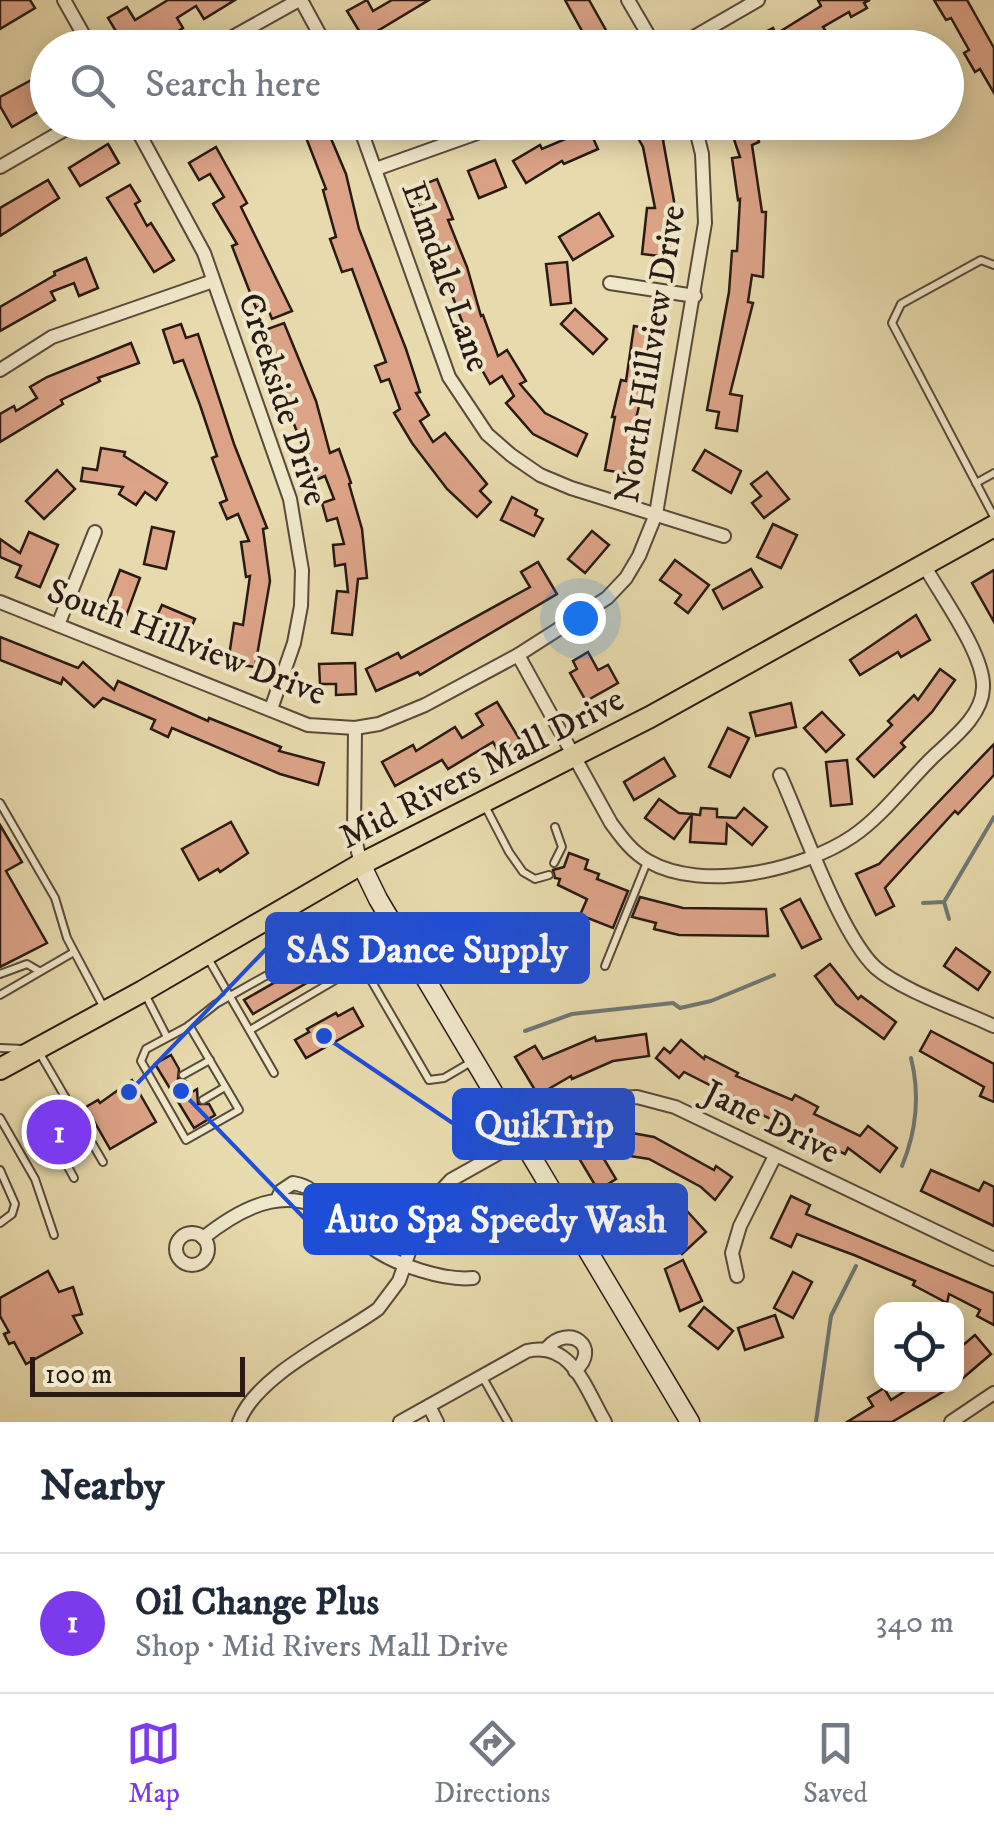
<!DOCTYPE html>
<meta charset="utf-8">
<style>
:root{--surface:#fff;--page:#f6f6f7;--text:#1f2937;--muted:#747a83;--line:#e0e1e3;--accent:#7c3aed}
body{margin:0;font-family:"IM FELL DW Pica",serif;background:var(--page);color:var(--text)}
.controls{position:absolute;right:30px;bottom:30px;display:grid;overflow:hidden;border-radius:20px;box-shadow:0 5px 25px #0003}
.controls button{width:90px;height:90px;display:grid;place-items:center;padding:0;border:0;border-bottom:2px solid var(--line);background:var(--surface);color:var(--text);font:50px sans-serif}
.scale{position:absolute;left:30px;bottom:25px;width:215px;box-sizing:border-box;padding-left:10px;border:5px solid #291a14;border-top:0;font-size:28px;line-height:35px;white-space:nowrap;color:#291a14;-webkit-text-stroke:8px #efe7c9;paint-order:stroke}
.you{position:absolute;left:580px;top:618px;width:35px;height:35px;margin:-25px;border:8px solid #fff;border-radius:50%;background:#1a73e8;box-shadow:0 0 0 15px #1a73e833}
.badge{display:grid;place-items:center;width:65px;height:65px;border-radius:50%;background:var(--accent);color:#fff;font-size:32px;font-weight:700}
.pin{position:absolute;translate:-50% -50%;border:5px solid #fff;box-shadow:0 2px 10px #0006}
.list{margin:0;padding:0;list-style:none}
h2{display:flex;justify-content:space-between;align-items:center;height:130px;margin:0;padding:0 40px;font-size:42px}
h2 small{font-size:32px;font-weight:400;color:var(--muted)}
.list li{display:grid;grid-template-columns:65px 1fr auto;gap:30px;align-items:center;box-sizing:border-box;height:140px;padding:0 40px;border-top:2px solid var(--line)}
.list b{display:block;font-size:38px;white-space:nowrap}
.list p{margin:0;font-size:32px;white-space:nowrap;color:var(--muted)}
.list em{font-size:32px;font-style:normal;color:var(--muted)}
.icon{flex:none;width:55px;height:55px;fill:none;stroke:currentColor;stroke-width:2;stroke-linecap:round;stroke-linejoin:round}
.map{position:relative;flex:none;width:994px;height:1422px;overflow:hidden}
.search{position:absolute;background:var(--surface);box-shadow:0 5px 25px #0003;left:30px;right:30px;top:30px;height:110px;display:flex;align-items:center;gap:25px;box-sizing:border-box;padding:0 35px;border-radius:55px;color:var(--muted);font-size:38px}
.sheet{height:270px;background:var(--surface)}
nav{display:flex;justify-content:space-around;align-items:center;box-sizing:border-box;height:140px;border-top:2px solid var(--line);background:var(--surface);font-size:28px;color:var(--muted)}
nav a{display:grid;justify-items:center;gap:5px}
nav .on{color:var(--accent)}
.map>svg:first-child{display:block}
</style>
<div class="map">
<svg width="994" height="1422" viewBox="0 0 994 1422">
<rect width="100%" height="100%" fill="#e7daac"/>
<filter id="stains"><feTurbulence type="fractalNoise" baseFrequency=".002" numOctaves="4"/><feColorMatrix values="0 0 0 0 .2 0 0 0 0 .09 0 0 0 0 .02 0 0 0 .5 -.17"/></filter>
<radialGradient id="worn" r=".72"><stop offset=".6" stop-color="#630" stop-opacity="0"/><stop offset="1" stop-color="#630" stop-opacity=".3"/></radialGradient>
<g fill="none" stroke-linecap="round" stroke-linejoin="round">
<g stroke="#6d7975" stroke-width="4">
<path d="M923 903 944 902"/>
<path d="M949 919 944 902 994 817"/>
<path d="M525 1031 572 1014 673 1003 680 1008 711 1001 774 975"/>
<path d="M902 1166C916 1132 920 1094 911 1058"/>
<path d="M816 1422 831 1316 856 1266"/>
</g>
</g>
<g fill="#dca387" stroke="#291a14" stroke-width="2.5">
<path d="M0 0H30L35 8 0 29Z"/>
<path d="M168 0H235L204 19 196 6 177 18 183 28 167 38 165 35 144 48H126L108 18 127 7 135 20Z"/>
<path d="M367 0 373 11 392 0H429L364 39 347 11Z"/>
<path d="M565 0H589L616 48H582L575 35 582 31Z"/>
<path d="M818 0H870L864 3 867 8 851 17 849 12 823 27 827 33 803 48H761L756 37 773 28 776 34 821 6Z"/>
<path d="M934 0H967L994 48V93L980 69 975 72 964 53 969 50 951 18 946 20Z"/>
<path d="M48 71V106L12 127 0 106V97Z"/>
<path d="M300 122H324L346 174 359 229 406 349 420 392 416 393 429 415 420 421 433 442 445 433 487 484 480 491 491 502 477 517 447 489 412 443 394 413 400 409 389 379 381 382 375 366 386 362 352 269 342 272 330 239 336 237 323 190 326 189Z"/>
<path d="M629 122H657L666 138 663 140 674 201 668 257 642 254 647 208H655L643 147Z"/>
<path d="M728 122H753L759 142 752 145 762 212H766L763 277 752 275 748 302 753 303 730 394 742 396 737 431 716 428 719 412 707 410 729 292 732 251H737L740 199 738 200 732 158 740 157Z"/>
<path d="M589 129 598 149 564 164 562 161 526 183 513 161 540 145 542 149Z"/>
<path d="M108 144 119 163 80 186 69 168Z"/>
<path d="M216 147 247 203 241 207 292 311 272 319 266 304 256 308 232 246 237 244 213 204 224 197 210 174 199 180 189 163Z"/>
<path d="M495 160 506 187 479 198 468 171Z"/>
<path d="M437 179 453 219 448 220 467 267 481 316 483 315 498 356 507 350 526 381 520 384 545 413 587 434 577 456 533 434 506 403 514 396 502 376 490 384 477 361 412 189Z"/>
<path d="M48 180 59 198 0 236V208Z"/>
<path d="M130 185 140 201 135 204 147 226 151 223 174 260 154 272 107 198Z"/>
<path d="M599 213 613 236 573 260 559 237Z"/>
<path d="M86 258 98 288 79 296 74 283 51 292 55 300 0 331V307L55 275 54 272Z"/>
<path d="M567 262 571 303 551 305 546 264Z"/>
<path d="M575 309 607 339 593 354 561 324Z"/>
<path d="M284 323 316 401 330 453 339 449 351 483 349 484 362 529 367 578 358 579 352 635 332 633 337 591 348 592 345 564 335 566 333 545 344 544 337 518 327 521 322 503 334 499 325 476 316 480 275 376 281 374 265 330Z"/>
<path d="M181 324 186 338 198 334 234 444 267 528 263 529 270 581 255 667 228 663 234 623 243 625 250 576 246 577 241 542 249 541 238 514 227 519 220 503 227 500 212 458 217 456 200 405 183 360 174 363 163 330Z"/>
<path d="M634 326 657 330 650 373H647L633 431 637 432 629 474 605 470 615 417H612L621 380 626 381Z"/>
<path d="M131 343 139 363 98 378 100 381 61 400 63 404 0 442V414L14 406 16 411 37 398 30 387 47 377Z"/>
<path d="M101 448 125 452 124 456 167 483 156 500 145 492 136 505 119 494 123 487 81 481 83 468 97 470Z"/>
<path d="M705 450 741 471 731 493 693 470Z"/>
<path d="M57 470 75 489 44 519 26 501Z"/>
<path d="M767 472 789 499 764 518 752 503 761 496 751 484Z"/>
<path d="M512 497 537 510 535 515 543 519 534 536 501 520Z"/>
<path d="M773 524 797 535 781 568 757 557Z"/>
<path d="M152 527 174 532 166 569 144 564Z"/>
<path d="M592 531 609 545 585 573 568 559Z"/>
<path d="M29 532 58 545 40 587 16 577 21 566 0 557V539L20 553Z"/>
<path d="M675 560 709 585 688 613 675 603 681 595 660 580Z"/>
<path d="M538 562 557 594 420 675 418 672 376 691 366 669 398 653 401 658 530 587 521 572Z"/>
<path d="M751 569 762 587 723 609 713 590Z"/>
<path d="M120 570 140 578 125 619 104 612Z"/>
<path d="M994 570V622L972 583Z"/>
<path d="M162 605 195 619 185 641 152 627Z"/>
<path d="M916 615 930 640 901 657 898 652 860 675 850 660Z"/>
<path d="M0 637 78 668 83 662 114 690 118 681 208 721 209 718 281 747 279 751 324 763 318 785 280 774 172 728 168 737 151 729 155 720 103 698 94 707 63 678 61 684 0 660Z"/>
<path d="M588 652 598 670 608 665 618 683 586 701 570 673 577 669 573 661Z"/>
<path d="M355 663 356 694 336 695V684H320L319 664Z"/>
<path d="M940 669 955 680 932 712 901 743 905 747 874 777 857 759 892 725 888 721 914 695 918 700Z"/>
<path d="M497 702 520 740 499 753 493 742 448 769 442 760 395 786 382 762 413 745 416 751 455 727 462 738 483 725 476 714Z"/>
<path d="M791 703 796 727 756 736 750 713Z"/>
<path d="M822 712 844 735 826 752 804 728Z"/>
<path d="M728 728 749 738 730 777 709 767Z"/>
<path d="M994 744V775L958 814 955 811 885 888 894 906 876 915 856 874 879 864Z"/>
<path d="M664 758 675 776 634 800 624 782Z"/>
<path d="M847 760 852 804 831 806 826 762Z"/>
<path d="M659 799 679 813 692 814 674 839 645 818Z"/>
<path d="M701 808 717 809V817L736 818 744 808 767 827 752 845 727 824 726 844 690 842 692 814 700 815Z"/>
<path d="M231 822 248 853 220 872 218 869 199 880 182 849Z"/>
<path d="M0 825 22 862 6 871 47 943 0 967Z"/>
<path d="M569 853 588 860 585 869 599 874 597 879 628 891 613 928 580 915 587 899 558 885 560 879 555 878 553 870 564 867Z"/>
<path d="M640 897 683 908 766 909 768 936 679 935 654 929 656 923 632 917Z"/>
<path d="M800 899 821 939 802 948 781 909Z"/>
<path d="M342 944 350 958 253 1014 244 1000Z"/>
<path d="M956 948 990 972 978 990 944 966Z"/>
<path d="M830 964 858 999 861 996 896 1022 884 1039 836 1004 815 976Z"/>
<path d="M353 1008 363 1026 306 1058 295 1040 309 1032 307 1029 336 1013 338 1016Z"/>
<path d="M931 1031 994 1064V1102L980 1096 984 1087 920 1051Z"/>
<path d="M646 1034 649 1056 613 1061 572 1079 571 1076 538 1095 515 1057 535 1046 543 1059 595 1037 596 1041Z"/>
<path d="M681 1040 704 1059 705 1056 738 1073 736 1076 792 1100 795 1095 818 1107 814 1114 860 1136 868 1126 897 1148 880 1172 848 1148 845 1154 737 1103 739 1100 684 1072 679 1078 656 1058 664 1048 670 1053Z"/>
<path d="M171 1055 179 1069 178 1079 186 1081 192 1092 197 1089 198 1104H209L215 1115 194 1128 155 1064Z"/>
<path d="M132 1080 156 1122 110 1149 86 1107 98 1100 100 1103Z"/>
<path d="M65 1113 79 1137 64 1145 54 1142 52 1151 48 1154 37 1135 51 1136 57 1124 54 1119Z"/>
<path d="M621 1131 654 1137 714 1170 716 1166 732 1177 715 1200 701 1187 649 1159 617 1154Z"/>
<path d="M592 1139 616 1179 598 1190 574 1150Z"/>
<path d="M931 1170 979 1191 984 1182 994 1187V1226L921 1191Z"/>
<path d="M791 1196 810 1205 806 1214 994 1293V1325L977 1316 980 1310 949 1294 947 1303 913 1285 915 1281 854 1255 797 1234 791 1247 771 1238Z"/>
<path d="M687 1211 706 1232 682 1254 662 1234Z"/>
<path d="M683 1260 702 1301 680 1311 665 1269Z"/>
<path d="M48 1271 59 1292 73 1287 82 1314 73 1316 82 1333 26 1364 14 1342 9 1344 4 1334 9 1332 0 1316V1298Z"/>
<path d="M793 1272 812 1282 793 1318 774 1308Z"/>
<path d="M704 1307 733 1331 718 1349 689 1326Z"/>
<path d="M775 1315 783 1337 745 1350 738 1328Z"/>
<path d="M975 1335 991 1354 956 1384V1351Z"/>
<path d="M916 1384H956L892 1422H847L873 1406 868 1398 884 1388 891 1400Z"/>
</g>
<g fill="none" stroke-linecap="round" stroke-linejoin="round">
<g stroke="#584a3a" stroke-width="10">
<g id="service">
<path d="M994 265 981 260 901 304 892 323 994 517"/>
<path d="M976 483 994 473"/>
<path d="M0 803 55 898 67 938 103 1006"/>
<path d="M484 804 509 852 523 872 535 879 549 875"/>
<path d="M554 863 562 847 555 827"/>
<path d="M209 960 274 1073"/>
<path d="M605 966 647 862"/>
<path d="M0 974 27 964 39 971"/>
<path d="M0 995 74 952"/>
<path d="M146 996 167 1037"/>
<path d="M189 1025 239 1110 186 1140 141 1061 146 1049 187 1027 216 1004 343 932 429 1080 444 1078 473 1061"/>
<path d="M250 1030 400 942"/>
<path d="M0 1048 24 1049"/>
<path d="M39 1052 103 1162"/>
<path d="M183 1075 210 1060"/>
<path d="M203 1100 225 1087"/>
<path d="M0 1118 35 1179 54 1235"/>
<path d="M47 1130 44 1117 65 1097"/>
<path d="M58 1148 74 1178"/>
<path d="M0 1170 15 1204 12 1214 0 1223"/>
<path d="M482 1376 508 1422"/>
</g>
</g>
<g stroke="#584a3a" stroke-width="16">
<g id="minor">
<path d="M64 0 91 48"/>
<path d="M301 0 327 48"/>
<path d="M628 0 656 48"/>
<path d="M213 48 299 0"/>
<path d="M675 48 758 0"/>
<path d="M133 122 204 253 290 499 302 570 301 606 294 643 271 709"/>
<path d="M358 122 449 377 487 434 511 455 540 475 571 488 724 536"/>
<path d="M0 167 78 122"/>
<path d="M376 169 508 122"/>
<path d="M610 283 695 296"/>
<path d="M0 370 52 337 213 281"/>
<path d="M0 602 308 725 355 728 379 724 425 705 518 655 607 598 626 578 639 556 656 514 705 223 702 154 694 122"/>
<path d="M58 625 95 532"/>
<path d="M518 655 611 823C622 838 632 852 648 861 703 893 803 870 853 836 882 816 905 785 930 760 949 741 982 718 983 688 985 655 941 596 924 565"/>
<path d="M355 728 354 835 361 864"/>
<path d="M780 775C802 823 840 935 876 968 901 990 962 1011 994 1026"/>
<path d="M277 1200 281 1191 293 1183C308 1186 316 1190 316 1206"/>
<circle cx="192" cy="1249" r="16"/>
<path d="M203 1238C247 1203 292 1182 343 1221 353 1229 361 1239 371 1247 395 1265 445 1281 473 1278"/>
<path d="M737 1276 732 1253 740 1226 775 1156"/>
<path d="M547 1348C569 1323 602 1347 575 1371"/>
<path d="M429 1406 437 1422"/>
<path d="M239 1422C256 1375 338 1338 378 1309L399 1281 424 1209 451 1180 583 1106 605 1099 637 1097 675 1107 994 1259"/>
<path d="M400 1422 527 1351C572 1340 586 1390 605 1422"/>
<path d="M951 1422 994 1393"/>
</g>
</g>
<g stroke="#291a14" stroke-width="21">
<path id="secondary" d="M361 864 378 899 690 1422"/>
</g>
<g stroke="#291a14" stroke-width="24">
<path id="primary" d="M0 1069 143 991 361 864 650 717 994 526"/>
</g>
<use href="#service" stroke="#efe7c9" stroke-width="6"/>
<use href="#minor" stroke="#efe7c9" stroke-width="12"/>
<use href="#secondary" stroke="#efe7c9" stroke-width="18"/>
<use href="#primary" stroke="#e7daac" stroke-width="20"/>
</g>
<g text-anchor="middle" stroke-width="8" stroke-linejoin="round" paint-order="stroke">
<g font-size="35" fill="#291a14" stroke="#efe7c9">
<text transform="translate(447 276) rotate(70)" y="12">Elmdale Lane</text>
<text transform="translate(649 354) rotate(-81)" y="12">North Hillview Drive</text>
<text transform="translate(284 399) rotate(72)" y="12">Creekside Drive</text>
<text transform="translate(187 641) rotate(21)" y="12">South Hillview Drive</text>
<text transform="translate(481 767) rotate(-27)" y="12">Mid Rivers Mall Drive</text>
<text transform="translate(772 1121) rotate(26)" y="12">Jane Drive</text>
</g>
</g>
<path fill="none" stroke="#1d4ed8" stroke-width="4" d="M129 1092L267 948M324 1036L454 1124M181 1091L305 1219"/>
<g fill="#1d4ed8" stroke="#efe7c9" stroke-width="4">
<circle cx="129" cy="1092" r="10"/>
<circle cx="324" cy="1036" r="10"/>
<circle cx="181" cy="1091" r="10"/>
</g>
<g fill="#1d4ed8" stroke="#1d4ed8" stroke-width="4">
<rect x="267" y="914" width="321" height="68" rx="10"/>
<rect x="454" y="1090" width="179" height="68" rx="10"/>
<rect x="305" y="1185" width="381" height="68" rx="10"/>
</g>
<g font-size="38" text-anchor="middle" font-weight="bold" fill="#fff">
<text x="427" y="962">SAS Dance Supply</text>
<text x="544" y="1137">QuikTrip</text>
<text x="496" y="1232">Auto Spa Speedy Wash</text>
</g>
<rect width="100%" height="100%" filter="url(#stains)"/>
<rect width="100%" height="100%" fill="url(#worn)"/>
</svg>
<div class="controls">
<button><svg class="icon" aria-label="locate" viewBox="0 0 24 24"><circle cx="12" cy="12" r="6"/><path d="M12 2v4M12 18v4M2 12h4M18 12h4"/></svg></button>
</div>
<div class="scale">100 m</div>
<div class="you"></div>
<div class="pin badge" style="left:59px;top:1132px">1</div>
<div class="search"><svg class="icon" aria-label="search" viewBox="0 0 24 24"><circle cx="10" cy="10" r="6"/><path d="M15 15l6 6"/></svg>Search here</div>
</div>
<section class="sheet">
<h2>Nearby<small></small></h2>
<ul class="list">
<li><span class="badge">1</span><div><b>Oil Change Plus</b><p>Shop · Mid Rivers Mall Drive</p></div><em>340 m</em></li>
</ul>
</section>
<nav>
<a class="on"><svg class="icon" aria-label="map" viewBox="0 0 24 24"><path d="M3 6l6-2 6 2 6-2v14l-6 2-6-2-6 2zM9 4v14M15 6v14"/></svg>Map</a>
<a><svg class="icon" aria-label="directions" viewBox="0 0 24 24"><path d="M12 3l9 9-9 9-9-9zM9 14v-3h6M13 9l2 2-2 2"/></svg>Directions</a>
<a><svg class="icon" aria-label="saved" viewBox="0 0 24 24"><path d="M7 4h10v16l-5-4-5 4z"/></svg>Saved</a>
</nav>
